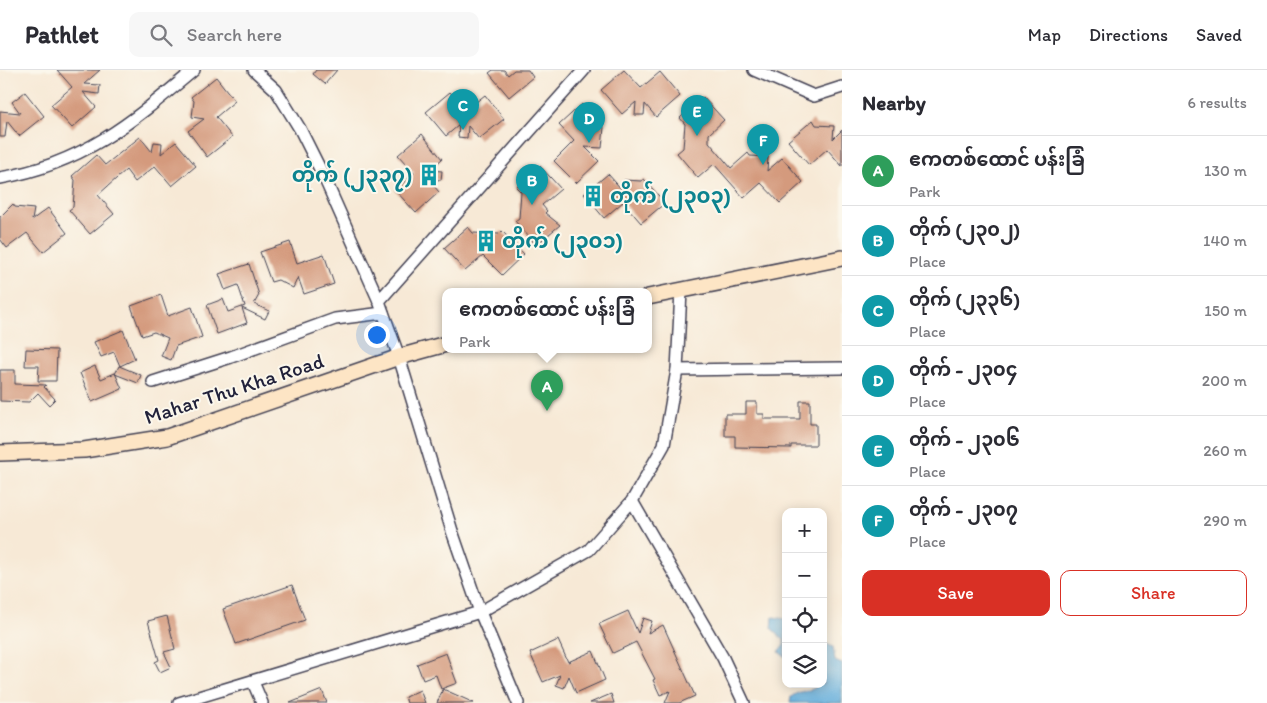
<!DOCTYPE html>
<meta charset="utf-8">
<style>
:root{--surface:#fff;--page:#f7f7f7;--text:#2b2b33;--muted:#7c7c81;--line:#e1e1e2;--accent:#d93025}
body{margin:0;font-family:Itim,"Noto Sans Myanmar",sans-serif;background:var(--page);color:var(--text)}
.controls{position:absolute;right:15px;bottom:15px;display:grid;overflow:hidden;border-radius:10px;box-shadow:0 2px 12px #0003}
.controls button{width:45px;height:45px;display:grid;place-items:center;padding:0;border:0;border-bottom:1px solid var(--line);background:var(--surface);color:var(--text);font:25px sans-serif}
.you{position:absolute;left:376px;top:264px;width:18px;height:18px;margin:-12px;border:4px solid #fff;border-radius:50%;background:#1a73e8;box-shadow:0 0 0 8px #1a73e833}
.badge{display:grid;place-items:center;width:32px;height:32px;border-radius:50%;background:var(--accent);color:#fff;font-size:16px;font-weight:700}
.pin{position:absolute;translate:-50% -41px;filter:drop-shadow(0 1px 2px #0008)}
.pin::after{content:'';position:absolute;top:26px;width:18px;height:15px;background:inherit;clip-path:polygon(0 0,100% 0,50% 100%)}
.popup{position:absolute;left:442px;top:218px;width:210px;height:65px;box-sizing:border-box;display:grid;place-content:center;border-radius:10px;background:var(--surface);filter:drop-shadow(0 1px 4px #0005);font-size:16px;white-space:nowrap;color:var(--muted)}
.popup b{font-size:19px;color:var(--text)}
.popup::after{content:'';position:absolute;left:50%;top:100%;margin-left:-10px;border:10px solid transparent;border-top-color:var(--surface)}
.list{margin:0;padding:0;list-style:none}
h2{display:flex;justify-content:space-between;align-items:center;height:65px;margin:0;padding:0 20px;font-size:21px}
h2 small{font-size:16px;font-weight:400;color:var(--muted)}
.list li{display:grid;grid-template-columns:32px 1fr auto;gap:15px;align-items:center;box-sizing:border-box;height:70px;padding:0 20px;border-top:1px solid var(--line)}
.list b{display:block;font-size:19px;white-space:nowrap}
.list p{margin:0;font-size:16px;white-space:nowrap;color:var(--muted)}
.list em{font-size:16px;font-style:normal;color:var(--muted)}
.actions{display:flex;gap:10px;padding:15px 20px}
.actions a{flex:1;padding:11px 0;border:1px solid var(--accent);border-radius:10px;text-align:center;font-size:18px;color:var(--accent)}
.actions .main{background:var(--accent);color:#fff}
.icon{flex:none;width:28px;height:28px;fill:none;stroke:currentColor;stroke-width:2;stroke-linecap:round;stroke-linejoin:round}
.map{position:relative;flex:none;width:842px;height:633px;overflow:hidden}
header{display:flex;align-items:center;gap:30px;box-sizing:border-box;height:70px;padding:0 25px;background:var(--surface);border-bottom:1px solid var(--line)}
header strong{font-size:24px}
nav{display:flex;gap:28px;margin-inline-start:auto;font-size:18px}
.search{width:350px;height:45px;background:var(--page);display:flex;align-items:center;gap:12px;box-sizing:border-box;padding:0 18px;border-radius:10px;color:var(--muted);font-size:19px}
main{display:flex}
aside{flex:1;background:var(--surface)}
.map>svg:first-child{display:block}
</style>
<header>
<strong>Pathlet</strong>
<div class="search"><svg class="icon" aria-label="search" viewBox="0 0 24 24"><circle cx="10" cy="10" r="6"/><path d="M15 15l6 6"/></svg>Search here</div>
<nav><a>Map</a><a>Directions</a><a>Saved</a></nav>
</header>
<main>
<div class="map">
<svg width="842" height="633" viewBox="0 0 842 633">
<rect width="100%" height="100%" fill="#fbf7ec"/>
<filter id="ink" filterUnits="userSpaceOnUse"><feTurbulence type="fractalNoise" baseFrequency=".02" numOctaves="2"/><feDisplacementMap in="SourceGraphic" scale="10" xChannelSelector="R" yChannelSelector="G"/><feConvolveMatrix kernelMatrix="1 2 1 2 8 2 1 2 1" color-interpolation-filters="sRGB"/></filter>
<filter id="wash" filterUnits="userSpaceOnUse"><feTurbulence type="fractalNoise" baseFrequency=".0096" numOctaves="4" result="noise"/><feDisplacementMap in="SourceGraphic" scale="20" xChannelSelector="R" yChannelSelector="G"/><feGaussianBlur stdDeviation="1.12" result="paint"/><feColorMatrix in="noise" values="0 0 0 0 0 0 0 0 0 0 0 0 0 0 0 0 0 1.4 0 .05"/><feComposite in="paint" operator="in"/></filter>
<g filter="url(#wash)">
<rect width="100%" height="100%" fill="#f7e9d6"/>
<g fill="#63addb" stroke="#42688b">
<path d="M773 547 786 549 785 587 779 582 784 575V570L772 559Z"/>
<path d="M823 572 833 577 835 591 842 594V633H790L791 627C799 620 806 622 815 618V614H823Z"/>
</g>
<g id="blocks">
<g fill="#d49a7d">
<path d="M57 0H100L84 14 100 15 99 24 83 22 96 37 72 58 51 35 72 17Z"/>
<path d="M316 0H337L325 14 313 4Z"/>
<path d="M493 0H504L508 5 514 0H528L533 7 509 27 489 3Z"/>
<path d="M624 0 641 18 660 2 680 26 656 47 645 34 644 45H635L636 32 622 44 601 20Z"/>
<path d="M216 7 235 31 216 47 232 67 207 87 188 61 204 49 192 47 194 31 191 27Z"/>
<path d="M25 22 44 46 19 66 7 51 5 67H0V41L20 43 12 32Z"/>
<path d="M450 22 466 40 485 25 504 49 479 69 468 56 467 68 458 67 459 55 446 66 426 42Z"/>
<path d="M703 27 724 50 709 64V72L731 98 748 83 750 86 768 87 767 101 782 88 803 112 780 133 761 113 744 128 714 94 698 108 677 83 683 78 685 54 680 48Z"/>
<path d="M582 34 604 57 602 78 585 77 599 91 576 113 554 91 574 71 559 55Z"/>
<path d="M813 50 816 55 834 56 833 69 842 60V96L827 79 809 95 788 71Z"/>
<path d="M422 64 442 89 429 100 442 101 441 110 428 109 439 122 416 143 395 120 414 103 398 85Z"/>
<path d="M140 67 152 82 154 72 162 73 161 84 176 72 196 96 172 116 155 96 135 112 126 100 98 125 114 144 90 164 69 140 73 137 75 110 72 106 96 85 105 95Z"/>
<path d="M540 96 561 119 542 135 547 141 545 143 560 155 536 175 515 151 519 148 521 122 516 117Z"/>
<path d="M608 104 623 121 624 110 641 111 644 109 665 133 641 153 623 132 604 148 584 124Z"/>
<path d="M13 134 15 137 34 139 32 150 48 138 67 163 43 182 27 163 7 178 0 169V147Z"/>
<path d="M468 157 473 163 499 164 502 161 524 184 502 205 483 186 465 201 444 178Z"/>
<path d="M290 172 297 193 324 184 334 214 304 224 298 207 293 218 278 210 271 212 260 182Z"/>
<path d="M249 194 259 225 254 234 269 241 265 249 242 238 247 253 217 264 207 235 223 229 228 242 245 236 238 215 225 220 219 204Z"/>
<path d="M161 225 168 246 192 237 202 267 176 276 171 290 161 286 168 268 154 262 142 266 131 236Z"/>
<path d="M123 260 135 289 120 296 114 282 101 287 94 272Z"/>
<path d="M26 279 57 280 56 311H38L39 296H25Z"/>
<path d="M95 296 101 309 115 303 122 319 92 332 80 303Z"/>
<path d="M119 296 141 305 138 313 115 304Z"/>
<path d="M0 300H15V314L46 315 44 317 55 329 49 335 38 323 29 332 0 331Z"/>
<path d="M800 331H810V354H816V375H791V378L735 377V366H725V344H746V332H757V344H764V349H800Z"/>
<path d="M292 515 305 550 236 574 223 539Z"/>
<path d="M628 541 638 563 643 548 652 551 648 563 663 555 695 626 679 633H665L670 621 660 625 653 610 655 609 636 572 613 583 599 554Z"/>
<path d="M167 546 175 579 164 582 171 597 160 602 155 592 159 590 148 551Z"/>
<path d="M558 570 568 592 593 581 605 610 576 623 569 606 564 618 556 615 560 605 543 612 530 583Z"/>
<path d="M446 583 457 613 441 619 436 605 423 610 417 594Z"/>
<path d="M443 619 474 633H437Z"/>
<path d="M322 620 327 633H290Z"/>
<path d="M420 620 425 633H407L405 627Z"/>
<path d="M611 624 614 633H590Z"/>
</g>
</g>
</g>
<g filter="url(#ink)">
<use href="#blocks" fill-opacity="0" stroke="#424052" stroke-width="1"/>
<g fill="none" stroke-linecap="round" stroke-linejoin="round">
<g stroke="#424052" stroke-width="14">
<g id="street">
<path d="M254 0 276 20 300 59 324 107 379 231 399 287 452 461 480 542 518 633"/>
<path d="M754 0 814 26 842 17"/>
<path d="M0 108C83 94 132 52 194 0"/>
<path d="M379 231 584 0"/>
<path d="M677 300 842 298"/>
<path d="M153 312 231 287 335 249 383 243"/>
<path d="M632 431 723 588 744 633"/>
<path d="M253 612 262 633"/>
<path d="M179 633 480 542 589 480 632 431 664 375 677 300 681 221"/>
</g>
</g>
<g stroke="#424052" stroke-width="18">
<g id="secondary">
<path d="M648 227 842 188"/>
<path d="M0 383 84 380 167 367 399 287 446 274"/>
</g>
</g>
<use href="#street" stroke="#fff" stroke-width="11"/>
<use href="#secondary" stroke="#fde5c5" stroke-width="15"/>
</g>
</g>
<defs>
<g id="building-bare" transform="scale(1.725)"><path d="M-4-6H4V6H1V3H-1V6H-4ZM-2.5-4.3h1.7v1.8h-1.7ZM.8-4.3h1.7v1.8H.8ZM-2.5-1h1.7V.8h-1.7ZM.8-1h1.7V.8H.8Z" fill="#0f9aa8" stroke="#fbf7ec" stroke-width="2.5" paint-order="stroke"/></g>
</defs>
<g fill-rule="evenodd">
<use href="#building-bare" x="429" y="105"/>
<use href="#building-bare" x="593" y="126"/>
<use href="#building-bare" x="486" y="171"/>
</g>
<g text-anchor="middle" stroke-width="4" stroke-linejoin="round" paint-order="stroke">
<g font-size="21" font-weight="bold" fill="#0d838f" stroke="#fbf7ec" text-anchor="start">
<text x="412" y="112" text-anchor="end">တိုက် (၂၃၃၇)</text>
<text x="610" y="133">တိုက် (၂၃၀၃)</text>
<text x="502" y="178">တိုက် (၂၃၀၁)</text>
</g>
<g font-size="21" fill="#22223b" stroke="#fbf7ec">
<text transform="translate(234 319) rotate(-18)" y="7">Mahar Thu Kha Road</text>
</g>
</g>
</svg>
<div class="controls">
<button>+</button>
<button>−</button>
<button><svg class="icon" aria-label="locate" viewBox="0 0 24 24"><circle cx="12" cy="12" r="6"/><path d="M12 2v4M12 18v4M2 12h4M18 12h4"/></svg></button>
<button><svg class="icon" aria-label="layers" viewBox="0 0 24 24"><path d="M12 4l9 5-9 5-9-5zM3 14l9 5 9-5"/></svg></button>
</div>
<div class="you"></div>
<div class="pin badge" style="left:547px;top:341px;background:#2e9e5b">A</div>
<div class="popup"><b>ဧကတစ်ထောင် ပန်းခြံ</b>Park</div>
<div class="pin badge" style="left:532px;top:135px;background:#0f9aa8">B</div>
<div class="pin badge" style="left:463px;top:60px;background:#0f9aa8">C</div>
<div class="pin badge" style="left:589px;top:73px;background:#0f9aa8">D</div>
<div class="pin badge" style="left:697px;top:66px;background:#0f9aa8">E</div>
<div class="pin badge" style="left:763px;top:95px;background:#0f9aa8">F</div>
</div>
<aside>
<h2>Nearby<small>6 results</small></h2>
<ul class="list">
<li><span class="badge" style="background:#2e9e5b">A</span><div><b>ဧကတစ်ထောင် ပန်းခြံ</b><p>Park</p></div><em>130 m</em></li>
<li><span class="badge" style="background:#0f9aa8">B</span><div><b>တိုက် (၂၃၀၂)</b><p>Place</p></div><em>140 m</em></li>
<li><span class="badge" style="background:#0f9aa8">C</span><div><b>တိုက် (၂၃၃၆)</b><p>Place</p></div><em>150 m</em></li>
<li><span class="badge" style="background:#0f9aa8">D</span><div><b>တိုက် - ၂၃၀၄</b><p>Place</p></div><em>200 m</em></li>
<li><span class="badge" style="background:#0f9aa8">E</span><div><b>တိုက် - ၂၃၀၆</b><p>Place</p></div><em>260 m</em></li>
<li><span class="badge" style="background:#0f9aa8">F</span><div><b>တိုက် - ၂၃၀၇</b><p>Place</p></div><em>290 m</em></li>
</ul>
<div class="actions"><a class="main">Save</a><a>Share</a></div>
</aside>
</main>
